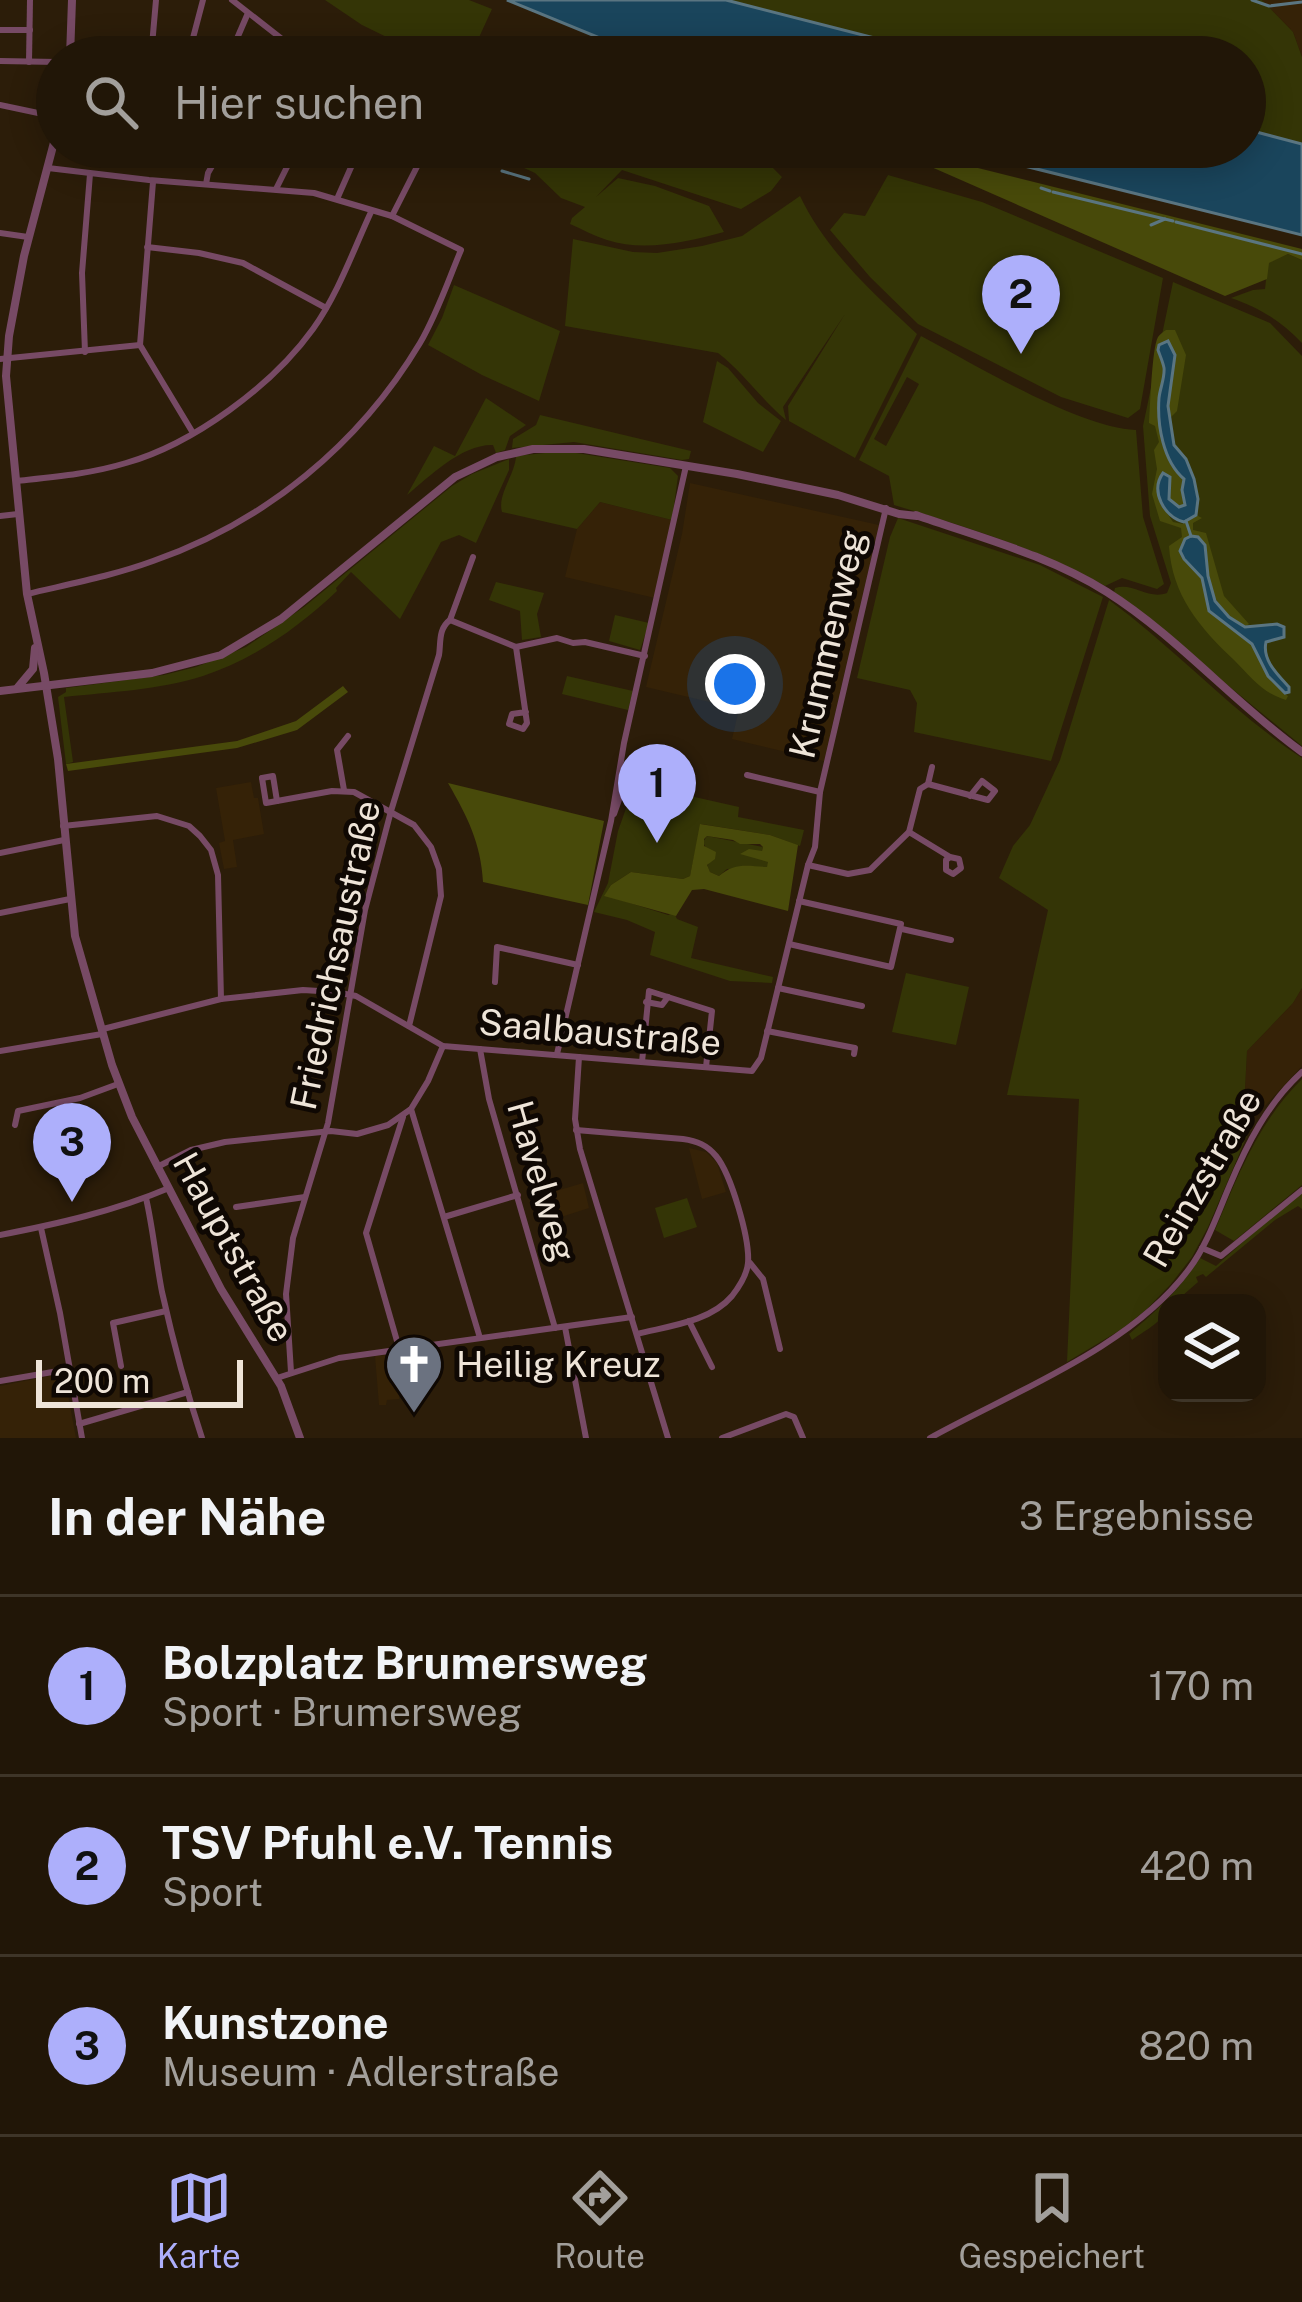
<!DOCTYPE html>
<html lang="de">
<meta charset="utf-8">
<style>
:root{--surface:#211607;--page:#2d2315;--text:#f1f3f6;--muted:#a29f9b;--line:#3e3528;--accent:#adaffb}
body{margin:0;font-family:"Public Sans",sans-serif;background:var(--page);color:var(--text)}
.controls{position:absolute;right:36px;bottom:36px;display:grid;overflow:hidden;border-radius:24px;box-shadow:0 6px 30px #0003}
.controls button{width:108px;height:108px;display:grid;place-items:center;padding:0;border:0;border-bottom:3px solid var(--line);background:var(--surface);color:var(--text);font:60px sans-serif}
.scale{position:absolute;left:36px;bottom:30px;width:207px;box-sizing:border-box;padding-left:12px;border:6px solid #eee4d8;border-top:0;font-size:33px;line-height:42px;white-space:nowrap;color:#eee4d8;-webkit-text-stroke:9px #0f0803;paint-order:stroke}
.you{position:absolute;left:735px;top:684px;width:42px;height:42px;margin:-30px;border:9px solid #fff;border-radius:50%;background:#1a73e8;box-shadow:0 0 0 18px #1a73e833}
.badge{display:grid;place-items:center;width:78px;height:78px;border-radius:50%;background:var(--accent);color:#111;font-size:39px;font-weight:700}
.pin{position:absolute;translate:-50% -99px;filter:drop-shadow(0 3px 6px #0008)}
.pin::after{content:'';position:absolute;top:63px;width:42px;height:36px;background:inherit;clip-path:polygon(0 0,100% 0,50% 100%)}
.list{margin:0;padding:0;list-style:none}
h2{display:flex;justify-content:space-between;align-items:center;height:156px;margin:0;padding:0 48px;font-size:51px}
h2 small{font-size:39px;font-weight:400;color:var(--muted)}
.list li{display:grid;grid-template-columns:78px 1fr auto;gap:36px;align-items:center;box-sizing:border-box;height:180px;padding:0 48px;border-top:3px solid var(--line)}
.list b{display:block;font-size:45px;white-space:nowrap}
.list p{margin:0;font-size:39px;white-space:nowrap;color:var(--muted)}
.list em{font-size:39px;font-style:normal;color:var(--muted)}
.icon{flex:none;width:66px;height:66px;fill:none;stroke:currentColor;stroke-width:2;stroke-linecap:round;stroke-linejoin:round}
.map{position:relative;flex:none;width:1302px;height:1438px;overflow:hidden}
.search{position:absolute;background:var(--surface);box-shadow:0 6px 30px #0003;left:36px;right:36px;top:36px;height:132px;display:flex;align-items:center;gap:30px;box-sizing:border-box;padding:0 42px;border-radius:66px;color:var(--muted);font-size:45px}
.sheet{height:696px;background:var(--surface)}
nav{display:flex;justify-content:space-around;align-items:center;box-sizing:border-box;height:168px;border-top:3px solid var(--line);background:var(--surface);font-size:33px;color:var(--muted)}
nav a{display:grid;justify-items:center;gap:6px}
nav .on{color:var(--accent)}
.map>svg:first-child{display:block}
</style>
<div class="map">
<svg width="1302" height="1438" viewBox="0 0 1302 1438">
<rect width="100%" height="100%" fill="#2c1d09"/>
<g fill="#352207">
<path d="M1262 0H1302V57L1293 32Z"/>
<path d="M690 483 879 525 824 761 732 739 739 709 646 687 682 534Z"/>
<path d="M600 502 672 520 655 598 565 577 577 529Z"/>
<path d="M251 782 254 798H258L264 834 233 840 237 867 224 869 219 843 225 841 216 788Z"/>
<path d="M1302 988V1066L1265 1106 1245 1089 1247 1051 1293 1003Z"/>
<path d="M689 1148 706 1152 717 1163 726 1192 702 1199Z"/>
<path d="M583 1183 589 1208 555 1219 546 1194Z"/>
<path d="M412 1353 415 1391 406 1392 405 1396H399V1399L387 1400 386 1405H379L375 1356Z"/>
<path d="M64 1373 76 1438H0V1386Z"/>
</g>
<g fill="#343506" fill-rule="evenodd">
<path d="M325 0H469L492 9 470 57H418L409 48 362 25Z"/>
<path d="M726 0H1262L1293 32 1302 57V144L1245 129V57H949Z"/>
<path d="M502 147H784L772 167 782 177 771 191 741 209 622 170 596 197 618 178 655 186 709 206 724 232C687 242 644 252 607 240 594 236 582 229 570 224L572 218 585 207 561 198 535 173 498 156Z"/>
<path d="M888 175 982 202 1163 278 1140 409 1128 418 1061 397 918 324 870 277 830 230 844 213 865 216Z"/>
<path d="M800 196C827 252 872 292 917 334L855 458 789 421 788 406 845 314 783 407 786 420C760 398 743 372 718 353L565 326 573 239 633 252 657 253 702 246 742 236Z"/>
<path d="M1288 254 1302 260V343C1281 321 1260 308 1231 298L1253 290 1265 289 1268 263Z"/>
<path d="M1173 282 1270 323 1302 356V746L1114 592 1115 588C1133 582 1148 600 1167 593L1171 583 1150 516 1143 426Z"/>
<path d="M454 285 560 331 539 401 482 375 428 345 442 318Z"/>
<path d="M921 336C974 364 1079 428 1136 430L1143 517 1164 584 1157 589 1122 578 1105 586C1039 549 967 527 894 505L889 476 859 460ZM907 377 919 384 886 446 874 439Z"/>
<path d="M717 361 728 368 758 403 781 421 763 452 703 422Z"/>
<path d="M486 398 526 425 510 436 505 450 496 453 493 445C462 444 430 476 407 495L434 446 455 456Z"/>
<path d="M540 415 691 451 689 459 682 460 574 442 512 448 513 439 536 425Z"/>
<path d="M564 451 670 468 678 476 672 520 600 502 577 529 502 512C497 494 515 475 516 456Z"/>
<path d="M509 459V470L476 543 459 535 441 542 400 619 351 572 336 588 337 591C299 627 253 660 203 676 159 690 110 692 64 697L73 762 66 764 58 697 66 692V688L164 675 196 667 246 647 304 607 452 486 472 474Z"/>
<path d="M898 518 1040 565 1103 597 1051 761 914 732 917 703 910 690 857 678 890 537Z"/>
<path d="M496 582 544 593 537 614 541 637 522 640 520 611 489 600Z"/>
<path d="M1109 600C1176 649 1233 713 1302 758V988L1293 1003 1247 1051 1245 1089 1250 1129 1208 1227 1192 1257 1171 1284 1146 1310 1122 1329 1067 1362 1079 1099 1007 1095 1048 910 999 878 1013 846 1030 825 1060 760Z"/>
<path d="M615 615 649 623 640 650 609 641Z"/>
<path d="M567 676 633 691 628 710 562 694Z"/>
<path d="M628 782 739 807 738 817 804 830 800 846 770 835 701 824 690 876 683 879 631 872 611 885 605 895 668 915 674 913 677 919 698 927 691 958 773 977 772 983 730 981 650 955 655 932 627 920 594 912 608 883 618 831 629 800Z"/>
<path d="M707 836 763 847 762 851 758 852 769 862 767 868 727 869 719 876 710 872 707 866 711 859 703 842Z"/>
<path d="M906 973 969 987 956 1045 892 1032Z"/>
<path d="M1302 1079V1185L1234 1241 1215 1230C1238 1175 1259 1121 1302 1079Z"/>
<path d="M1302 1193V1209L1298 1206 1275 1220 1206 1277 1203 1274 1196 1277 1198 1282 1174 1303H1167C1167 1321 1145 1330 1132 1340L1129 1334C1157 1311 1180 1289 1200 1258L1216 1266 1282 1207Z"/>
<path d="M687 1198 697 1227 664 1238 655 1208Z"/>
</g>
<g fill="#484a0a" fill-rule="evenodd">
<path d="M906 150 1302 249V260L1288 254 1269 263 1267 279 1225 296 904 155Z"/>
<path d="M1166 330H1175L1186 355 1177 411 1170 418 1168 406 1175 355 1158 354C1168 371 1160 382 1159 401 1158 428 1163 460 1184 479L1182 490 1186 505 1180 507 1169 499 1170 477 1158 490 1163 507 1173 522 1183 524 1196 515 1202 518 1193 523V530L1206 533 1224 596 1249 624 1245 627C1217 611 1204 585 1206 551H1181L1184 559 1202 578 1209 611 1252 644 1280 690 1288 696 1286 700C1262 693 1251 677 1234 660 1199 627 1172 595 1169 546L1182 537 1181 528 1160 521 1152 494 1157 469 1154 450 1159 442 1155 426 1149 423C1150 408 1152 347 1158 337 1160 334 1163 332 1166 330Z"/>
<path d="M343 686 348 692 297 730 237 748 68 771 66 764 237 741 296 721Z"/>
<path d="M448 783 604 821 588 905 483 882C481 843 467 816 448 783Z"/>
<path d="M700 824 770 835 798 845 788 911 704 889 692 890 676 916 604 896 611 885 631 872 683 879 690 876ZM707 836 733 840 740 844H760L763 847 762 851 749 849 740 854 768 862 767 867C748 866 735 862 719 876L710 872 707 865 715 859 716 852 704 846V839Z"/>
</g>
<g fill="#1a455c" stroke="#5a7581" stroke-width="3">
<path d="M507 0H726L949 57H646Z"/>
<path d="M1245 129 1302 144V235L948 147H1245Z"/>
<path d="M1168 341 1175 355 1168 406 1174 445 1186 459 1194 479 1198 499 1196 515 1184 522C1164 517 1150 491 1163 473L1170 477 1169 499 1179 507 1185 505 1182 490 1184 479C1163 461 1157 425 1159 398 1160 388 1165 378 1164 368 1163 362 1160 356 1158 350L1159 345Z"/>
<path d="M1191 536 1198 537 1205 545 1208 576 1215 601 1229 617 1245 627 1277 624 1284 627V637L1266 642C1262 660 1277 674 1289 687V692L1285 693 1268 676 1252 644 1209 611 1202 578 1184 559 1180 551 1185 539Z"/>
</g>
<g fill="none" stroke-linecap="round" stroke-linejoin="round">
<g stroke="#5a7581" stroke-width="3">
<path d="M1252 0 1269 6 1302 2"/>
<path d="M502 171 529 179"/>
<path d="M1041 188 1050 191"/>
<path d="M1053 192 1173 221"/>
<path d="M1176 222 1302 254"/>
<path d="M1151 225 1165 219"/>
<path d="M1186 521 1191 536"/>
</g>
<g stroke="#774a65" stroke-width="6">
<path d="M232 0 305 57"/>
<path d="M0 30H30"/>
<path d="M151 57 156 0"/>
<path d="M188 57 203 0"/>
<path d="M229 57 248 13"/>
<path d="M277 57 286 43"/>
<path d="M0 61 57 62"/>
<path d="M29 62 30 0"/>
<path d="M0 105 57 117"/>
<path d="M153 182 140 345 193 433"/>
<path d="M206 184 208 173 223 147"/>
<path d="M276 189 297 147"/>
<path d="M337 199 352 165"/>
<path d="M392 216 427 147"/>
<path d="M0 233 28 237"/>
<path d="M147 247 199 253 243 263 326 308"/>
<path d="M85 352 82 273 90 174"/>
<path d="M0 359 140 345"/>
<path d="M16 481C53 477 90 474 126 463 193 444 272 386 313 329 338 294 353 251 371 212"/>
<path d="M0 516 18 514"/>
<path d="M27 594C69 584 112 576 153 561 265 522 359 445 420 343 437 314 448 281 461 250L392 216 314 193 149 180 48 168"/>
<path d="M450 620 516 647 557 638 573 643 585 642 645 656"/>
<path d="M516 647 527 723 523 729 509 724 512 714 526 712"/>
<path d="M747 775 820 792"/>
<path d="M262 778 266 803 332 791 354 792 414 825 431 847 439 869 441 896 409 1026"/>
<path d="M262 778 273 776 277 801"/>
<path d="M928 784 932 767"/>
<path d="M344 790 337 750 348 736"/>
<path d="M614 814 620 797V787"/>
<path d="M63 826 157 816 189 826 200 836 211 850 218 875 221 999"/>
<path d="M909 832 950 857 959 859 961 868 953 874 946 870V860L950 857"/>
<path d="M0 853 64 840"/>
<path d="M808 865 848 874 870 870 909 832 920 789 928 784 988 800 995 791 982 781 970 796"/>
<path d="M0 913 70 899"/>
<path d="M902 929 951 940"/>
<path d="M789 944 891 967 901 924 799 901"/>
<path d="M495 982 497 947 578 965"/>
<path d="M778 988 862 1006"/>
<path d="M646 1002 662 1005 668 997"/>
<path d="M103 1029 221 999 303 990 335 992 356 996 443 1046 752 1071 761 1058 808 865 815 847 820 792 886 508"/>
<path d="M767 1031 855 1048 854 1054"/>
<path d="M480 1049 489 1099 555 1328"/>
<path d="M0 1051 102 1034"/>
<path d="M557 1054 611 821 624 743 686 466"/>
<path d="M579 1057 575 1119 580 1149 668 1438"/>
<path d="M642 1062 649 991 712 1011 706 1067"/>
<path d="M411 1109 480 1338"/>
<path d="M15 1125 18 1111 80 1098 118 1084"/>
<path d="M576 1130 683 1139C697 1141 707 1145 716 1156 731 1174 750 1239 748 1263 747 1274 739 1287 732 1296 710 1322 668 1326 637 1334"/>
<path d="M157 1167 191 1150 225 1142 331 1131 357 1134 388 1125 411 1109 428 1081 443 1046"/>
<path d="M146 1198C153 1229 156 1261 162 1292 173 1341 186 1390 202 1438"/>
<path d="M236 1207 305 1197"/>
<path d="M444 1217 518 1195"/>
<path d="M41 1228 60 1313 82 1438"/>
<path d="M0 1235C57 1224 115 1211 169 1188"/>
<path d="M1202 1248 1221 1256 1302 1190"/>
<path d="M750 1263 763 1279 780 1349"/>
<path d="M689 1321 712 1367"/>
<path d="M565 1327 586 1438"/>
<path d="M399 1348 366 1233 403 1117"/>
<path d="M121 1366 113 1323 166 1311"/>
<path d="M291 1372 286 1294 293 1238 328 1123 365 910 391 811 439 655C441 643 438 629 450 620L473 557"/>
<path d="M277 1378 339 1358 632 1317"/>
<path d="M0 1381 70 1369"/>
<path d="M79 1424 188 1392"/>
<path d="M722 1438 786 1414 794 1417 803 1438"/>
<path d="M930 1438C1013 1392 1132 1347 1189 1269 1207 1245 1217 1215 1229 1187 1247 1144 1267 1104 1302 1072"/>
</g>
<g stroke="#774a65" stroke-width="8">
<path d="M70 57 72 0"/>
<path d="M57 131 24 256 9 336 6 376 27 594 44 673 58 759 75 936 112 1065 132 1117 221 1289 281 1386 300 1438"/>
<path d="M916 515C981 538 1048 555 1107 592 1178 637 1234 703 1302 752"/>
<path d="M18 687 33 669 35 648"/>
<path d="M0 691 152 673 221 655 281 619 455 477 497 457 533 449H584L737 474 838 495 899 514 917 516"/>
</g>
</g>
<defs>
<g id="church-pin" transform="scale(3)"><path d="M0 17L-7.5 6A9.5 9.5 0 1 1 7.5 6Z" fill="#6b7280" stroke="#0f0803"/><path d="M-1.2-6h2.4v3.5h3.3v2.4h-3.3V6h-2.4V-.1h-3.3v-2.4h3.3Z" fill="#fff"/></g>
</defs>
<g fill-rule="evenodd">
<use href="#church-pin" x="414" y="1364"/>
</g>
<g text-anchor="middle" stroke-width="10" stroke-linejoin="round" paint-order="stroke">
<g font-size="36" fill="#eee4d8" stroke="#0f0803">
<text transform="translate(827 644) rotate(-77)" y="13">Krummenweg</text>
<text transform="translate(335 955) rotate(-78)" y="13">Friedrichsaustraße</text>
<text transform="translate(600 1032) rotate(5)" y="13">Saalbaustraße</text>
<text transform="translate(1202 1178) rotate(-60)" y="13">Reinzstraße</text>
<text transform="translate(542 1181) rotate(74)" y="13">Havelweg</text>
<text transform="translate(234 1247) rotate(61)" y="13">Hauptstraße</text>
</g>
<g font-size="36" fill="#eee4d8" stroke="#0f0803" text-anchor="start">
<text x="456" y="1377">Heilig Kreuz</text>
</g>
</g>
</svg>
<div class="controls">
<button><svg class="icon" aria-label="layers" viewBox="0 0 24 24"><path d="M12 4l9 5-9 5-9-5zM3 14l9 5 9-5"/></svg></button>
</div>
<div class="scale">200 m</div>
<div class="you"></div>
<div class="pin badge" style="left:657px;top:843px">1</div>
<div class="pin badge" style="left:1021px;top:354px">2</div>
<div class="pin badge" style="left:72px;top:1202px">3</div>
<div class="search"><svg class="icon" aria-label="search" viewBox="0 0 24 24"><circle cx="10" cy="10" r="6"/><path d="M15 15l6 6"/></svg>Hier suchen</div>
</div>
<section class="sheet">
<h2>In der Nähe<small>3 Ergebnisse</small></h2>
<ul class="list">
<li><span class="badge">1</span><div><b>Bolzplatz Brumersweg</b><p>Sport · Brumersweg</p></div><em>170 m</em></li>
<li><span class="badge">2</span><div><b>TSV Pfuhl e.V. Tennis</b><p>Sport</p></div><em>420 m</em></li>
<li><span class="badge">3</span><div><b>Kunstzone</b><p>Museum · Adlerstraße</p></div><em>820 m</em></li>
</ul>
</section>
<nav>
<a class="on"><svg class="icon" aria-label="map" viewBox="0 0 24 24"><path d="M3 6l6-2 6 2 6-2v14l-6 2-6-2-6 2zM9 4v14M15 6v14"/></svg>Karte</a>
<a><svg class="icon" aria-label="directions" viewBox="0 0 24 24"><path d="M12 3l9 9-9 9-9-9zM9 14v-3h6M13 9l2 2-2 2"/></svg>Route</a>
<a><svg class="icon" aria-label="saved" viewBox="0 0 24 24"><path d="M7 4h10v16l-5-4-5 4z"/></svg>Gespeichert</a>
</nav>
